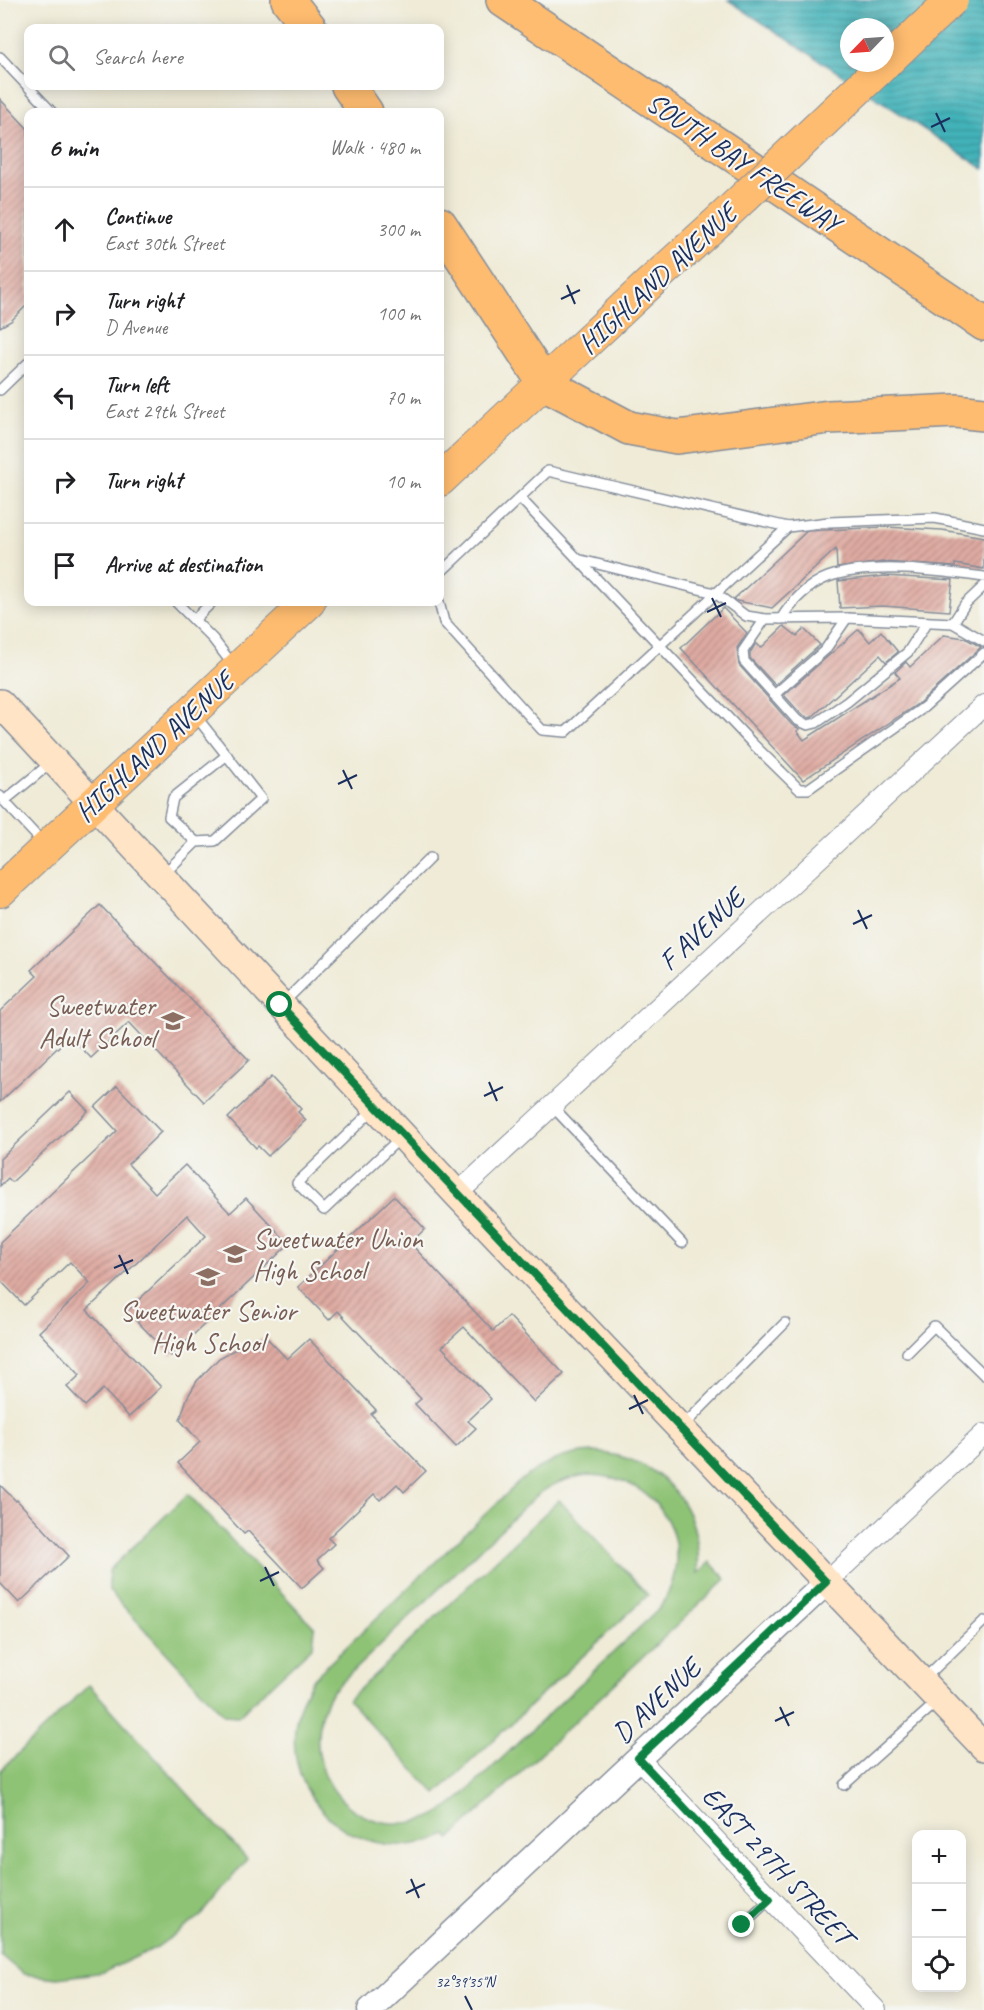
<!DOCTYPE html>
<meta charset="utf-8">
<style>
:root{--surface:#fff;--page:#f6f6f6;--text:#202124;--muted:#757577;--line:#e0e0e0}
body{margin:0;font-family:Caveat,sans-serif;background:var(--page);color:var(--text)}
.controls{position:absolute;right:18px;bottom:18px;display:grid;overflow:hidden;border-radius:12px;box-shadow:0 3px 15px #0003}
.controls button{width:54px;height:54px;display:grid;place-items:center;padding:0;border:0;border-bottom:2px solid var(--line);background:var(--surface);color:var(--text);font:30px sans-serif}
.compass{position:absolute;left:840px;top:18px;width:54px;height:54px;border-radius:50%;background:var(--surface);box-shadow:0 3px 15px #0003;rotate:245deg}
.stop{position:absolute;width:18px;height:18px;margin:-14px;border:4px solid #0b8043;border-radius:50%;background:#fff}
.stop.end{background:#0b8043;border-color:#fff;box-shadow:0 2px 6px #0008}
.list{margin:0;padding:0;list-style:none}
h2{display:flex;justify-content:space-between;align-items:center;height:78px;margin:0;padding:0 24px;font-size:26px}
h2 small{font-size:20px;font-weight:400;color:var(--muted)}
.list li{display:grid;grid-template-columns:39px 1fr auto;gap:18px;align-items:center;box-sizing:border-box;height:84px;padding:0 24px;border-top:2px solid var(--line)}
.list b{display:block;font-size:22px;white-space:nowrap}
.list p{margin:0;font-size:20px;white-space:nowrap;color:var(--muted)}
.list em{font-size:20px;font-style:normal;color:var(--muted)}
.icon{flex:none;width:33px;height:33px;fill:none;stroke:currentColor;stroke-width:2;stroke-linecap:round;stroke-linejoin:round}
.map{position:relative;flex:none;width:984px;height:2010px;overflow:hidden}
.search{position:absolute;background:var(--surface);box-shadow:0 3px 15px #0003;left:24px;top:24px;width:420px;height:66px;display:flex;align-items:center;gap:15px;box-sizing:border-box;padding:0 21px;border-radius:12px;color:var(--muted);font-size:22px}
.panel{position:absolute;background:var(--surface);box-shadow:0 3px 15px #0003;left:24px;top:108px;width:420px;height:498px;border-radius:12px}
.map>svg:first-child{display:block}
</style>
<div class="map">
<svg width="984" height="2010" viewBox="0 0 984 2010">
<defs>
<pattern id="water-rules" width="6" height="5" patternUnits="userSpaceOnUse" patternTransform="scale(1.5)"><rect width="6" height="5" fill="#42b3b9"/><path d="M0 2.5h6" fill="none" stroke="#36929a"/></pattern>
<pattern id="building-hatch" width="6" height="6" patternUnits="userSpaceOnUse" patternTransform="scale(1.5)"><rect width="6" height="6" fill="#dfaba2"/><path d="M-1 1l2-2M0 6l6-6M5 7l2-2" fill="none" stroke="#b48c87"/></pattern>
</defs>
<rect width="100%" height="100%" fill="#f6f6f2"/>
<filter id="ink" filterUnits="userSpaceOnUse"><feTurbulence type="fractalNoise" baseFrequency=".0167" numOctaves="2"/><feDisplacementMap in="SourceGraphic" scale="12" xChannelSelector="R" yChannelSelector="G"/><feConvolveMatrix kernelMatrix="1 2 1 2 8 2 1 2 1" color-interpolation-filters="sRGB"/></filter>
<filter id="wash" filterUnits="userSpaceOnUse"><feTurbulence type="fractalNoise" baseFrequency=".008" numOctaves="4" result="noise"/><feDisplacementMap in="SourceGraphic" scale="24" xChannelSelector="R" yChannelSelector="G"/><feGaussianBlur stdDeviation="1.35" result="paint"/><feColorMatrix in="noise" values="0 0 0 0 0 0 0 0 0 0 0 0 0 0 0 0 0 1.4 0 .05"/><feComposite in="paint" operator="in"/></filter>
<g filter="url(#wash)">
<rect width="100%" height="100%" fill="#efebd7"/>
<g fill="#8ec375" stroke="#54796a" stroke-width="1.5" fill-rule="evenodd">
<path d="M594 1452C661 1457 703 1506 698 1573L710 1562 726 1579 450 1839 447 1835C345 1879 253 1770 314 1678L520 1481C543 1463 565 1453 594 1452ZM588 1475C661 1475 701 1548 659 1609L458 1800C447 1809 435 1817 422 1820 344 1841 291 1757 332 1691L535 1497C551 1484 568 1477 588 1475Z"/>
<path d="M188 1494 315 1628 313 1646 238 1716 224 1715 109 1591V1570Z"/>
<path d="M559 1500 648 1595 436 1794 348 1700Z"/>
<path d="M89 1685 247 1859 201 1916 157 1947 104 1972 57 1978 23 1974 0 1955V1771Z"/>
</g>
<path fill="url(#water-rules)" stroke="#2e718c" stroke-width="1.5" fill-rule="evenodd" d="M728 0H984V169ZM849 27H885V63H849Z"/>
<g id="blocks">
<g fill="url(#building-hatch)">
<path d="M0 99 28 129V304L11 321 0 327Z"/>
<path d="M886 527 942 530 984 537V569L955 564V567L884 562 837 568 836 549 772 608 737 601 734 599 807 531Z"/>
<path d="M885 576 953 580 949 611 883 606 840 608 838 581Z"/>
<path d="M723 608 747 633 737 648 739 665 792 725 800 729 797 731 804 740 900 678 895 672 906 662 910 667 944 635 965 638 981 647 919 703 803 780 681 648Z"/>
<path d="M784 626 797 636 804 629 820 645 775 685 750 658V653L756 643 761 648Z"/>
<path d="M859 629 870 642 881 631 898 652 886 662 880 655 812 717 809 718 801 714 784 695Z"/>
<path d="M100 905 249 1060 204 1102 129 1022 91 1058 70 1036 0 1102V1011L37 976 31 970Z"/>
<path d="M271 1077 301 1109 298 1112 306 1120 268 1156 258 1146 256 1148 228 1118Z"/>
<path d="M117 1086 161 1132 128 1164 155 1193 185 1165 230 1213 246 1198 289 1244 171 1356 127 1311 206 1236 187 1215 87 1310 161 1387 129 1417 103 1389 85 1406 67 1387 80 1375 39 1332 90 1283 70 1262 24 1305 0 1280V1242L117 1131 95 1107Z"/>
<path d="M70 1092 88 1111 12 1182 8 1178 0 1186V1159Z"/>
<path d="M394 1196 425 1229 410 1243 493 1331 509 1316 564 1374 534 1402 464 1327 442 1347 491 1399 468 1421 476 1428 456 1447 415 1404 421 1399 338 1311 329 1320 298 1287Z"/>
<path d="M267 1338 287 1359 309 1339 376 1410 371 1414 426 1471 404 1492 397 1484 380 1500 374 1494 328 1538 334 1544 317 1560 324 1568 302 1588 248 1531 244 1534 178 1463 200 1442 180 1420 187 1398 197 1381 219 1358 243 1345Z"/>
<path d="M0 1485 16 1501 17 1500 69 1556 19 1603 0 1583Z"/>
</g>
</g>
</g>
<g filter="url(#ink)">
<use href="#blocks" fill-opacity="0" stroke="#858d9a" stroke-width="1.5"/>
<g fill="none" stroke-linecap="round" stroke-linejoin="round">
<g stroke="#858d9a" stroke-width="12">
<g id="service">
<path d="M0 57 52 112"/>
<path d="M0 390 28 363"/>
<path d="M520 498 753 744 799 789H808L923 708 984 653"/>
<path d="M788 527 829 522 935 518 984 528"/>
<path d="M577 559 715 593 746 616 765 619 847 618 953 623 984 641"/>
<path d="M176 602 213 639 233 665"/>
<path d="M439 602 444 622 542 730 566 732 788 527 548 471 440 573"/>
<path d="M765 619 743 651 744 661 797 720 808 725 816 723 847 702 908 652 927 622"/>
<path d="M781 619C791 602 809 584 828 577 871 562 939 571 984 577"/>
<path d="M194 620 212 602"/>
<path d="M953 623 965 604 984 586"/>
<path d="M774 695 825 650 847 618"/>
<path d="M0 796 4 801 52 762"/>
<path d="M4 801 43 843"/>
<path d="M196 842 169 817 173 798 227 755"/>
<path d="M163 875 196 842 215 841 261 799 195 715"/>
<path d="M282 1004 430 858"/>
<path d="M552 1106 682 1243"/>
<path d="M374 1109 297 1183 324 1210 400 1138"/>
<path d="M907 1353 934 1326 984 1375"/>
<path d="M682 1427 785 1323"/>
<path d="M923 1680 984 1621"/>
<path d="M844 1785 938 1701"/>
<path d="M742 1925 770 1899"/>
</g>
</g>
<g stroke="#858d9a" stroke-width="22">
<g id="minor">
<path d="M457 1194 984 705"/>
<path d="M827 1582 984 1434"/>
<path d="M638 1758 876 2010"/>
</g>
</g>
<g stroke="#858d9a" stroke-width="27">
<path id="tertiary" d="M370 2010 827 1582"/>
</g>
<g stroke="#858d9a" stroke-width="30">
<path id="secondary" d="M0 703 457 1194 984 1747"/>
</g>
<g stroke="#858d9a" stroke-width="34">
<g id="primary">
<path d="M440 480 649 284 722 218"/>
<path d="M0 891 309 602"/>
</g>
</g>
<g stroke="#858d9a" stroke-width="36">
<g id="motorway">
<path d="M288 0 310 28"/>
<path d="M503 0 984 324"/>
<path d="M348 86 366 112"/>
<path d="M440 224 544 383 629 428 677 437 829 417 956 411 984 414"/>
</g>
</g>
<use href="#service" stroke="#fff" stroke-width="9"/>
<use href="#minor" stroke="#fff" stroke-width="20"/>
<use href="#tertiary" stroke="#fff" stroke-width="24"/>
<use href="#secondary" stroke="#ffe4c6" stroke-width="27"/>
<use href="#primary" stroke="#febc70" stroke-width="32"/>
<use href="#motorway" stroke="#febc70" stroke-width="33"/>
<g stroke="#858d9a" stroke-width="34" stroke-linecap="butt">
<path id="primary-bridge" d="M722 218 952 0"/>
</g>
<use href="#primary-bridge" stroke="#febc70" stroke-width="32"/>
</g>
</g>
<g fill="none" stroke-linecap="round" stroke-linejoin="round" filter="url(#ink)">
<path stroke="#0b8043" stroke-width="8" d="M280 1005 826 1582 638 1758 770 1899 742 1925"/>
</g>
<path fill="none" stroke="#1b2f5e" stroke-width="2" d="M936 113 945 132M931 127 950 118M567 285 575 304M561 299 580 290M712 598 721 617M707 612 726 603M343 770 352 789M338 784 357 775M858 910 867 929M853 924 872 915M489 1082 497 1101M484 1096 503 1087M119 1255 128 1274M114 1268 133 1260M634 1395 643 1414M629 1409 648 1400M265 1567 274 1586M260 1581 279 1572M780 1707 789 1726M775 1721 794 1712M411 1879 419 1898M406 1893 425 1884M465 1996 472 2010"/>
<defs>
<g id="school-bare" transform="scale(1.8)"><path d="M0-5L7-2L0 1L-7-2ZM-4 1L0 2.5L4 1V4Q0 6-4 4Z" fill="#8d6e63" stroke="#f6f6f2" stroke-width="2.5" paint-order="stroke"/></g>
</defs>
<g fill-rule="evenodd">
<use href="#school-bare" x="173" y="1021"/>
<use href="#school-bare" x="235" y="1254"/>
<use href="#school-bare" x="208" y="1277"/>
</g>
<g text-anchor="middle" stroke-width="4.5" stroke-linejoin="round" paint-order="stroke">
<g font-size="28" fill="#1b2f5e" stroke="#f6f6f2">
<text transform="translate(744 162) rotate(34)" y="10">SOUTH BAY FREEWAY</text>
<text transform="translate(657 278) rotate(-43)" y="10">HIGHLAND AVENUE</text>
<text transform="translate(154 746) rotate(-43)" y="10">HIGHLAND AVENUE</text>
<text transform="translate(701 929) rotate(-43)" y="10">F AVENUE</text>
<text transform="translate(656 1700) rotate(-43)" y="10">D AVENUE</text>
<text transform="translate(778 1865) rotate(47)" y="10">EAST 29TH STREET</text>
</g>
<g font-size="28" fill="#785e54" stroke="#f6f6f2" text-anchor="end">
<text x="155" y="1015">Sweetwater<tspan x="155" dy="32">Adult School</tspan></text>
<text x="253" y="1248" text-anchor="start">Sweetwater Union<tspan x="253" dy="32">High School</tspan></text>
<text x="208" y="1320" text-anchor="middle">Sweetwater Senior<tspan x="208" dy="32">High School</tspan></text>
</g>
</g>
<g font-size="15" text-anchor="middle" fill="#1b2f5e" stroke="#f6f6f2" stroke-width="4.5" stroke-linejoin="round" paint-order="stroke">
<text x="465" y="1987">32°39'35"N</text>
</g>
</svg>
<div class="controls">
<button>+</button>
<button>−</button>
<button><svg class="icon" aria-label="locate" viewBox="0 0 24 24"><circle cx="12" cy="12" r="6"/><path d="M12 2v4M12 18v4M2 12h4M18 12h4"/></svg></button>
</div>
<svg class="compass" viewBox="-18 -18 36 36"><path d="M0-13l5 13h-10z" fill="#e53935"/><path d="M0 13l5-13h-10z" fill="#757577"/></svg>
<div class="stop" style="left:280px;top:1005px"></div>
<div class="stop end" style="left:742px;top:1925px"></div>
<div class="search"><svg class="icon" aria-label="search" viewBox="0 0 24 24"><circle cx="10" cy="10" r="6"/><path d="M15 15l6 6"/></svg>Search here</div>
<section class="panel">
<h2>6 min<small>Walk · 480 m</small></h2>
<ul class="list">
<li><svg class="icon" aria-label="ahead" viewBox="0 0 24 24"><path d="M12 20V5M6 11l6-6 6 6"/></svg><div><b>Continue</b><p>East 30th Street</p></div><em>300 m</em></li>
<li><svg class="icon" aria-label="right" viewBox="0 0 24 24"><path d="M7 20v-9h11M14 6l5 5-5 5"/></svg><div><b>Turn right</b><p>D Avenue</p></div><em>100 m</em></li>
<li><svg class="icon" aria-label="left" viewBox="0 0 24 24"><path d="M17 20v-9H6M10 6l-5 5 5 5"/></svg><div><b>Turn left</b><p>East 29th Street</p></div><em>70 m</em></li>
<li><svg class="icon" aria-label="right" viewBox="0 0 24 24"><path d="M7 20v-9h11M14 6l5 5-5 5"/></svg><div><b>Turn right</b></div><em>10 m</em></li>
<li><svg class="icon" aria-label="arrive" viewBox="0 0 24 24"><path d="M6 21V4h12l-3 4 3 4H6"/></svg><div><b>Arrive at destination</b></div></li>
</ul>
</section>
</div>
